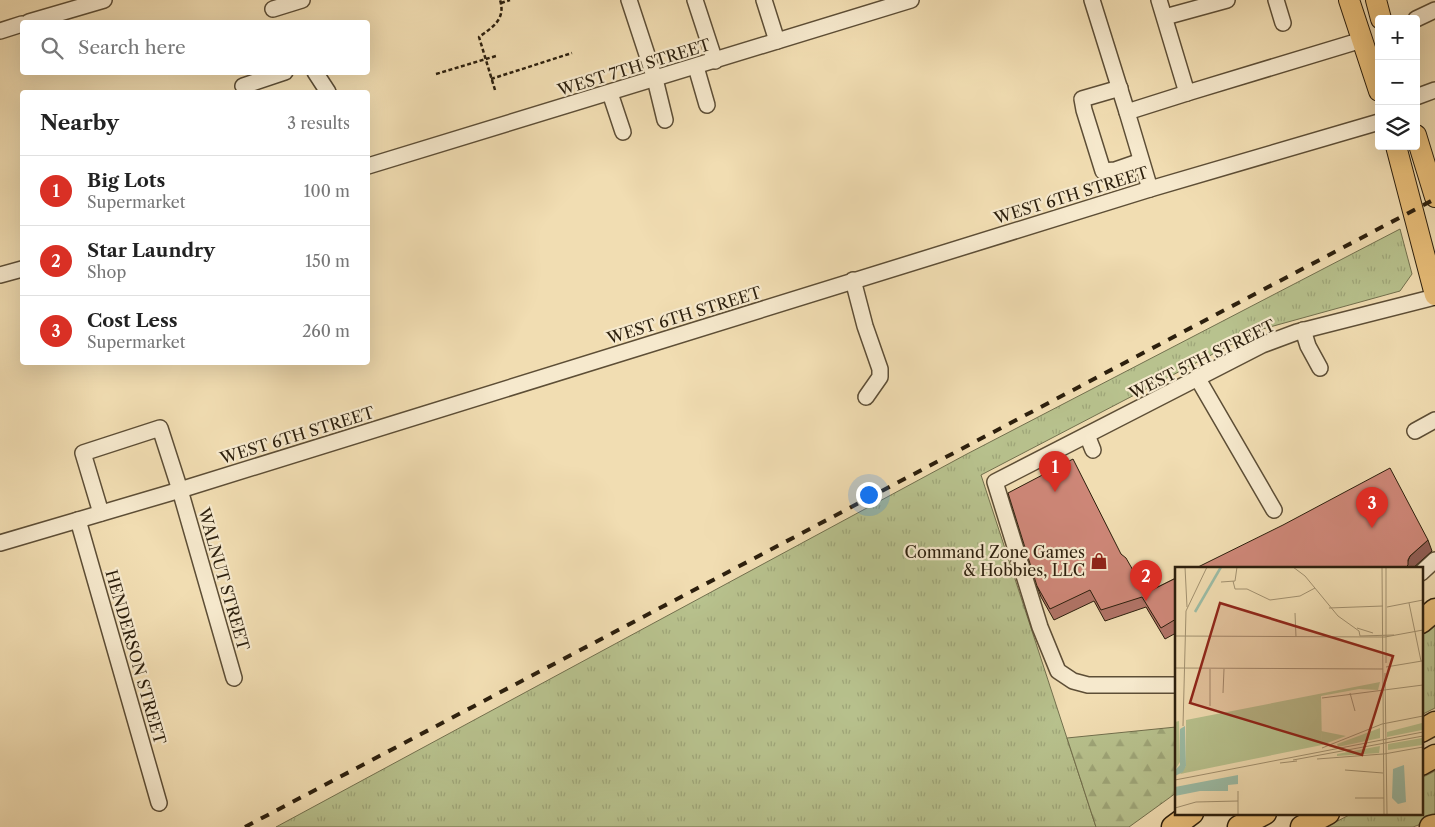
<!DOCTYPE html>
<meta charset="utf-8">
<style>
:root{--surface:#fff;--page:#f2f2f2;--text:#222;--muted:#767676;--line:#e0e0e0;--accent:#d93025}
body{margin:0;font-family:"Libre Caslon Text",serif;background:var(--page);color:var(--text)}
.controls{position:absolute;right:15px;top:15px;display:grid;overflow:hidden;border-radius:5px;box-shadow:0 5px 20px #0002}
.controls button{width:45px;height:45px;display:grid;place-items:center;padding:0;border:0;border-bottom:1px solid var(--line);background:var(--surface);color:var(--text);font:25px sans-serif}
.you{position:absolute;left:868px;top:494px;width:18px;height:18px;margin:-12px;border:4px solid #fff;border-radius:50%;background:#1a73e8;box-shadow:0 0 0 8px #1a73e833}
.badge{display:grid;place-items:center;width:32px;height:32px;border-radius:50%;background:var(--accent);color:#fff;font-size:16px;font-weight:700}
.pin{position:absolute;translate:-50% -41px;filter:drop-shadow(0 1px 2px #0008)}
.pin::after{content:'';position:absolute;top:26px;width:18px;height:15px;background:inherit;clip-path:polygon(0 0,100% 0,50% 100%)}
.list{margin:0;padding:0;list-style:none}
h2{display:flex;justify-content:space-between;align-items:center;height:65px;margin:0;padding:0 20px;font-size:21px}
h2 small{font-size:16px;font-weight:400;color:var(--muted)}
.list li{display:grid;grid-template-columns:32px 1fr auto;gap:15px;align-items:center;box-sizing:border-box;height:70px;padding:0 20px;border-top:1px solid var(--line)}
.list b{display:block;font-size:19px;white-space:nowrap}
.list p{margin:0;font-size:16px;white-space:nowrap;color:var(--muted)}
.list em{font-size:16px;font-style:normal;color:var(--muted)}
.icon{flex:none;width:28px;height:28px;fill:none;stroke:currentColor;stroke-width:2;stroke-linecap:round;stroke-linejoin:round}
.map{position:relative;flex:none;width:1435px;height:827px;overflow:hidden}
.search{position:absolute;background:var(--surface);box-shadow:0 5px 20px #0002;left:20px;top:20px;width:350px;height:55px;display:flex;align-items:center;gap:12px;box-sizing:border-box;padding:0 18px;border-radius:5px;color:var(--muted);font-size:19px}
.panel{position:absolute;background:var(--surface);box-shadow:0 5px 20px #0002;left:20px;top:90px;width:350px;height:275px;border-radius:5px}
.map>svg:first-child{display:block}
</style>
<div class="map">
<svg width="1435" height="827" viewBox="0 0 1435 827">
<defs>
<pattern id="grass-tufts" width="24" height="20" patternUnits="userSpaceOnUse" patternTransform="scale(1.25)"><rect width="24" height="20" fill="#b8c28e"/><path d="M3 7l-1-3M5 7V3M7 7l1-3M15 17l-1-3M17 17v-4M19 17l1-3" fill="none" stroke="#9ea679"/></pattern>
<pattern id="forest-firs" width="22" height="20" patternUnits="userSpaceOnUse" patternTransform="scale(1.25)"><rect width="22" height="20" fill="#b8c28e"/><path d="M5 1l3.5 6h-7zM16 11l3.5 6h-7z" fill="#9ea679"/></pattern>
</defs>
<rect width="100%" height="100%" fill="#f1ddb2"/>
<filter id="stains"><feTurbulence type="fractalNoise" baseFrequency=".004" numOctaves="4"/><feColorMatrix values="0 0 0 0 .2 0 0 0 0 .09 0 0 0 0 .02 0 0 0 .5 -.17"/></filter>
<radialGradient id="worn" r=".72"><stop offset=".6" stop-color="#630" stop-opacity="0"/><stop offset="1" stop-color="#630" stop-opacity=".3"/></radialGradient>
<g fill="url(#grass-tufts)" stroke="#72704e">
<path d="M1400 229 1412 274 1400 291 1259 330 981 475 1096 827H276L965 455Z"/>
<path d="M1435 620V708L1421 715V631Z"/>
<path d="M1435 771V819L1413 827H1326L1353 813H1421V778Z"/>
</g>
<path fill="url(#forest-firs)" stroke="#72704e" d="M1176 727V793L1129 827H1096L1067 738Z"/>
<g fill="none" stroke-linecap="round" stroke-linejoin="round">
<g stroke="#5d4e36" stroke-width="18">
<g id="minor">
<path d="M629 0 655 79 665 120"/>
<path d="M695 0 715 61"/>
<path d="M764 0 777 41"/>
<path d="M1092 0 1127 112"/>
<path d="M1159 0 1187 93 1362 40"/>
<path d="M1276 0 1283 23"/>
<path d="M273 9 302 0"/>
<path d="M1165 17 1227 0"/>
<path d="M1416 19 1435 10"/>
<path d="M29 22 104 0"/>
<path d="M0 31 22 24"/>
<path d="M696 67 707 105"/>
<path d="M315 72 328 92"/>
<path d="M243 86 285 72"/>
<path d="M1120 88 1082 99 1084 110 1103 171 1115 170 1141 161"/>
<path d="M610 93 623 132"/>
<path d="M1416 97 1435 90"/>
<path d="M368 166 911 0"/>
<path d="M1150 189 1127 112 1187 93"/>
<path d="M0 275 22 269"/>
<path d="M853 280 865 326 880 369V377L866 397"/>
<path d="M1303 330 1308 346 1320 368"/>
<path d="M1198 379 1274 510"/>
<path d="M1415 431 1435 420"/>
<path d="M1087 435 1093 450"/>
<path d="M101 513 83 453 160 428 180 490 234 678"/>
<path d="M78 520 159 803"/>
<path d="M0 543 180 490 1150 189 1379 122"/>
<path d="M1421 573 1435 560"/>
<path d="M1176 685H1088L1073 681 1058 671 1040 627 995 482 1262 345 1297 332 1435 297"/>
</g>
</g>
<g stroke="#2c1f0d" stroke-width="22">
<g id="major">
<path d="M1349 0 1379 91"/>
<path d="M1376 0 1381 19"/>
<path d="M1416 135 1435 197"/>
<path d="M1396 146 1435 295"/>
</g>
</g>
<g stroke="#2c1f0d" stroke-width="25">
<g id="highway">
<path d="M1421 622 1435 610"/>
<path d="M1421 731 1435 723"/>
<path d="M1421 764 1435 756"/>
<path d="M1173 827 1192 813"/>
<path d="M1239 827 1265 813"/>
<path d="M1302 827 1328 813"/>
<path d="M1431 827 1435 826"/>
</g>
</g>
<g stroke="#2c1f0d" stroke-width="2.5" stroke-dasharray="4 2.5" stroke-linecap="butt">
<path d="M501 3 510 0"/>
<path d="M436 74 496 56"/>
<path d="M491 79 572 53"/>
<path d="M495 90 479 37C493 27 506 19 500 0"/>
</g>
<use href="#minor" stroke="#f6e9cd" stroke-width="15"/>
<use href="#major" stroke="#e8be79" stroke-width="20"/>
<use href="#highway" stroke="#e8be79" stroke-width="22"/>
<path stroke="#2c1f0d" stroke-width="4" stroke-dasharray="9 9" stroke-linecap="butt" d="M245 827 1435 199"/>
</g>
<path fill="#b17467" stroke="#2c1f0d" d="M1121 554 1146 593 1176 578V633L1165 639 1146 607 1105 621 1094 601 1054 620 1041 597 1037 586Z"/>
<path fill="#905e54" stroke="#2c1f0d" d="M1428 540 1432 551 1413 568H1405L1410 556Z"/>
<g fill="#ce8778" stroke="#2c1f0d">
<path d="M1073 459 1121 554 1126 558 1146 593 1176 578V619L1161 628 1142 597 1101 610 1090 590 1050 609 1037 586 1008 493Z"/>
<path d="M1390 468 1428 540 1410 556 1408 560V565L1405 568H1196L1283 525Z"/>
</g>
<defs>
<g id="shop-bare" transform="scale(1.35)"><path d="M-5-2.5h2.3a2.7 3.5 0 0 1 5.4 0H5L5.5 6h-11ZM-1.5-2.5h3a1.5 2.3 0 0 0-3 0Z" fill="#8f2418" stroke="#f6e9cd" stroke-width="2.5" paint-order="stroke"/></g>
</defs>
<g fill-rule="evenodd">
<use href="#shop-bare" x="1099" y="561"/>
</g>
<g text-anchor="middle" stroke-width="4.5" stroke-linejoin="round" paint-order="stroke">
<g font-size="16" fill="#2c1f0d" stroke="#f6e9cd">
<text transform="translate(634 67) rotate(-17)" y="6">WEST 7TH STREET</text>
<text transform="translate(1071 195) rotate(-17)" y="6">WEST 6TH STREET</text>
<text transform="translate(684 315) rotate(-17)" y="6">WEST 6TH STREET</text>
<text transform="translate(1202 359) rotate(-26)" y="6">WEST 5TH STREET</text>
<text transform="translate(297 435) rotate(-17)" y="6">WEST 6TH STREET</text>
<text transform="translate(224 579) rotate(74)" y="6">WALNUT STREET</text>
<text transform="translate(136 657) rotate(74)" y="6">HENDERSON STREET</text>
</g>
<g font-size="16" fill="#2c1f0d" stroke="#f6e9cd" text-anchor="end">
<text x="1085" y="558">Command Zone Games<tspan x="1085" dy="18">&amp; Hobbies, LLC</tspan></text>
</g>
</g>
<g transform="translate(1175 567)">
<rect width="248" height="248" fill="#f1ddb2"/>
<path d="M205 115 203 123 184 122 146 129 147 178 5 207 11 199V153ZM4 154 5 195 0 203V155ZM247 156V163L212 170V165ZM205 161V171L163 180 162 177ZM247 171V178L213 183V177ZM205 179 204 186 162 189V187Z" fill="#b8c28e"/>
<path d="M146 164 171 169 147 178Z" fill="#b8c28e"/>
<path d="M10 159 11 199 8 205 0 209V203L5 198V162ZM229 198 231 235 223 237 217 231 218 202ZM63 208V217L53 218V224H25L0 229V220Z" fill="#9cbda7"/>
<path fill="none" stroke="#9cbda7" stroke-width="2.5" d="M20 45 46 0"/>
<path fill="none" stroke="#a29170" stroke-width="1" d="M10 0 12 40M118 0 130 9 163 49 184 64 185 69M207 0 209 247M58 14 60 22H72L95 33 125 29 140 21M46 15 60 14 62 0M234 36 246 94M212 40 248 33M154 41 208 39M120 46 121 70M182 61 198 66M0 69 210 70 248 63M185 69 219 68M211 96V0M211 100 247 94M0 101 208 102M210 106 212 247M48 126 49 102M175 126 180 144M147 131 248 118M35 139V102M207 157 248 149M8 159 11 44 32 0M147 181 207 157M209 187 248 180M142 192 208 187M118 193 248 169M105 196 122 194M170 203 208 206M0 213 248 165M180 231H209M0 241 21 235 63 234M63 247V224"/>
<path fill="#8f2418" fill-opacity="0.15" stroke="#8f2418" stroke-width="2.5" d="M45 36 218 89 187 188 15 136Z"/>
<rect width="248" height="248" fill="none" stroke="#2c1f0d" stroke-width="2.5"/>
</g>
<rect width="100%" height="100%" filter="url(#stains)"/>
<rect width="100%" height="100%" fill="url(#worn)"/>
</svg>
<div class="controls">
<button>+</button>
<button>−</button>
<button><svg class="icon" aria-label="layers" viewBox="0 0 24 24"><path d="M12 4l9 5-9 5-9-5zM3 14l9 5 9-5"/></svg></button>
</div>
<div class="you"></div>
<div class="pin badge" style="left:1055px;top:492px">1</div>
<div class="pin badge" style="left:1146px;top:601px">2</div>
<div class="pin badge" style="left:1372px;top:528px">3</div>
<div class="search"><svg class="icon" aria-label="search" viewBox="0 0 24 24"><circle cx="10" cy="10" r="6"/><path d="M15 15l6 6"/></svg>Search here</div>
<section class="panel">
<h2>Nearby<small>3 results</small></h2>
<ul class="list">
<li><span class="badge">1</span><div><b>Big Lots</b><p>Supermarket</p></div><em>100 m</em></li>
<li><span class="badge">2</span><div><b>Star Laundry</b><p>Shop</p></div><em>150 m</em></li>
<li><span class="badge">3</span><div><b>Cost Less</b><p>Supermarket</p></div><em>260 m</em></li>
</ul>
</section>
</div>
